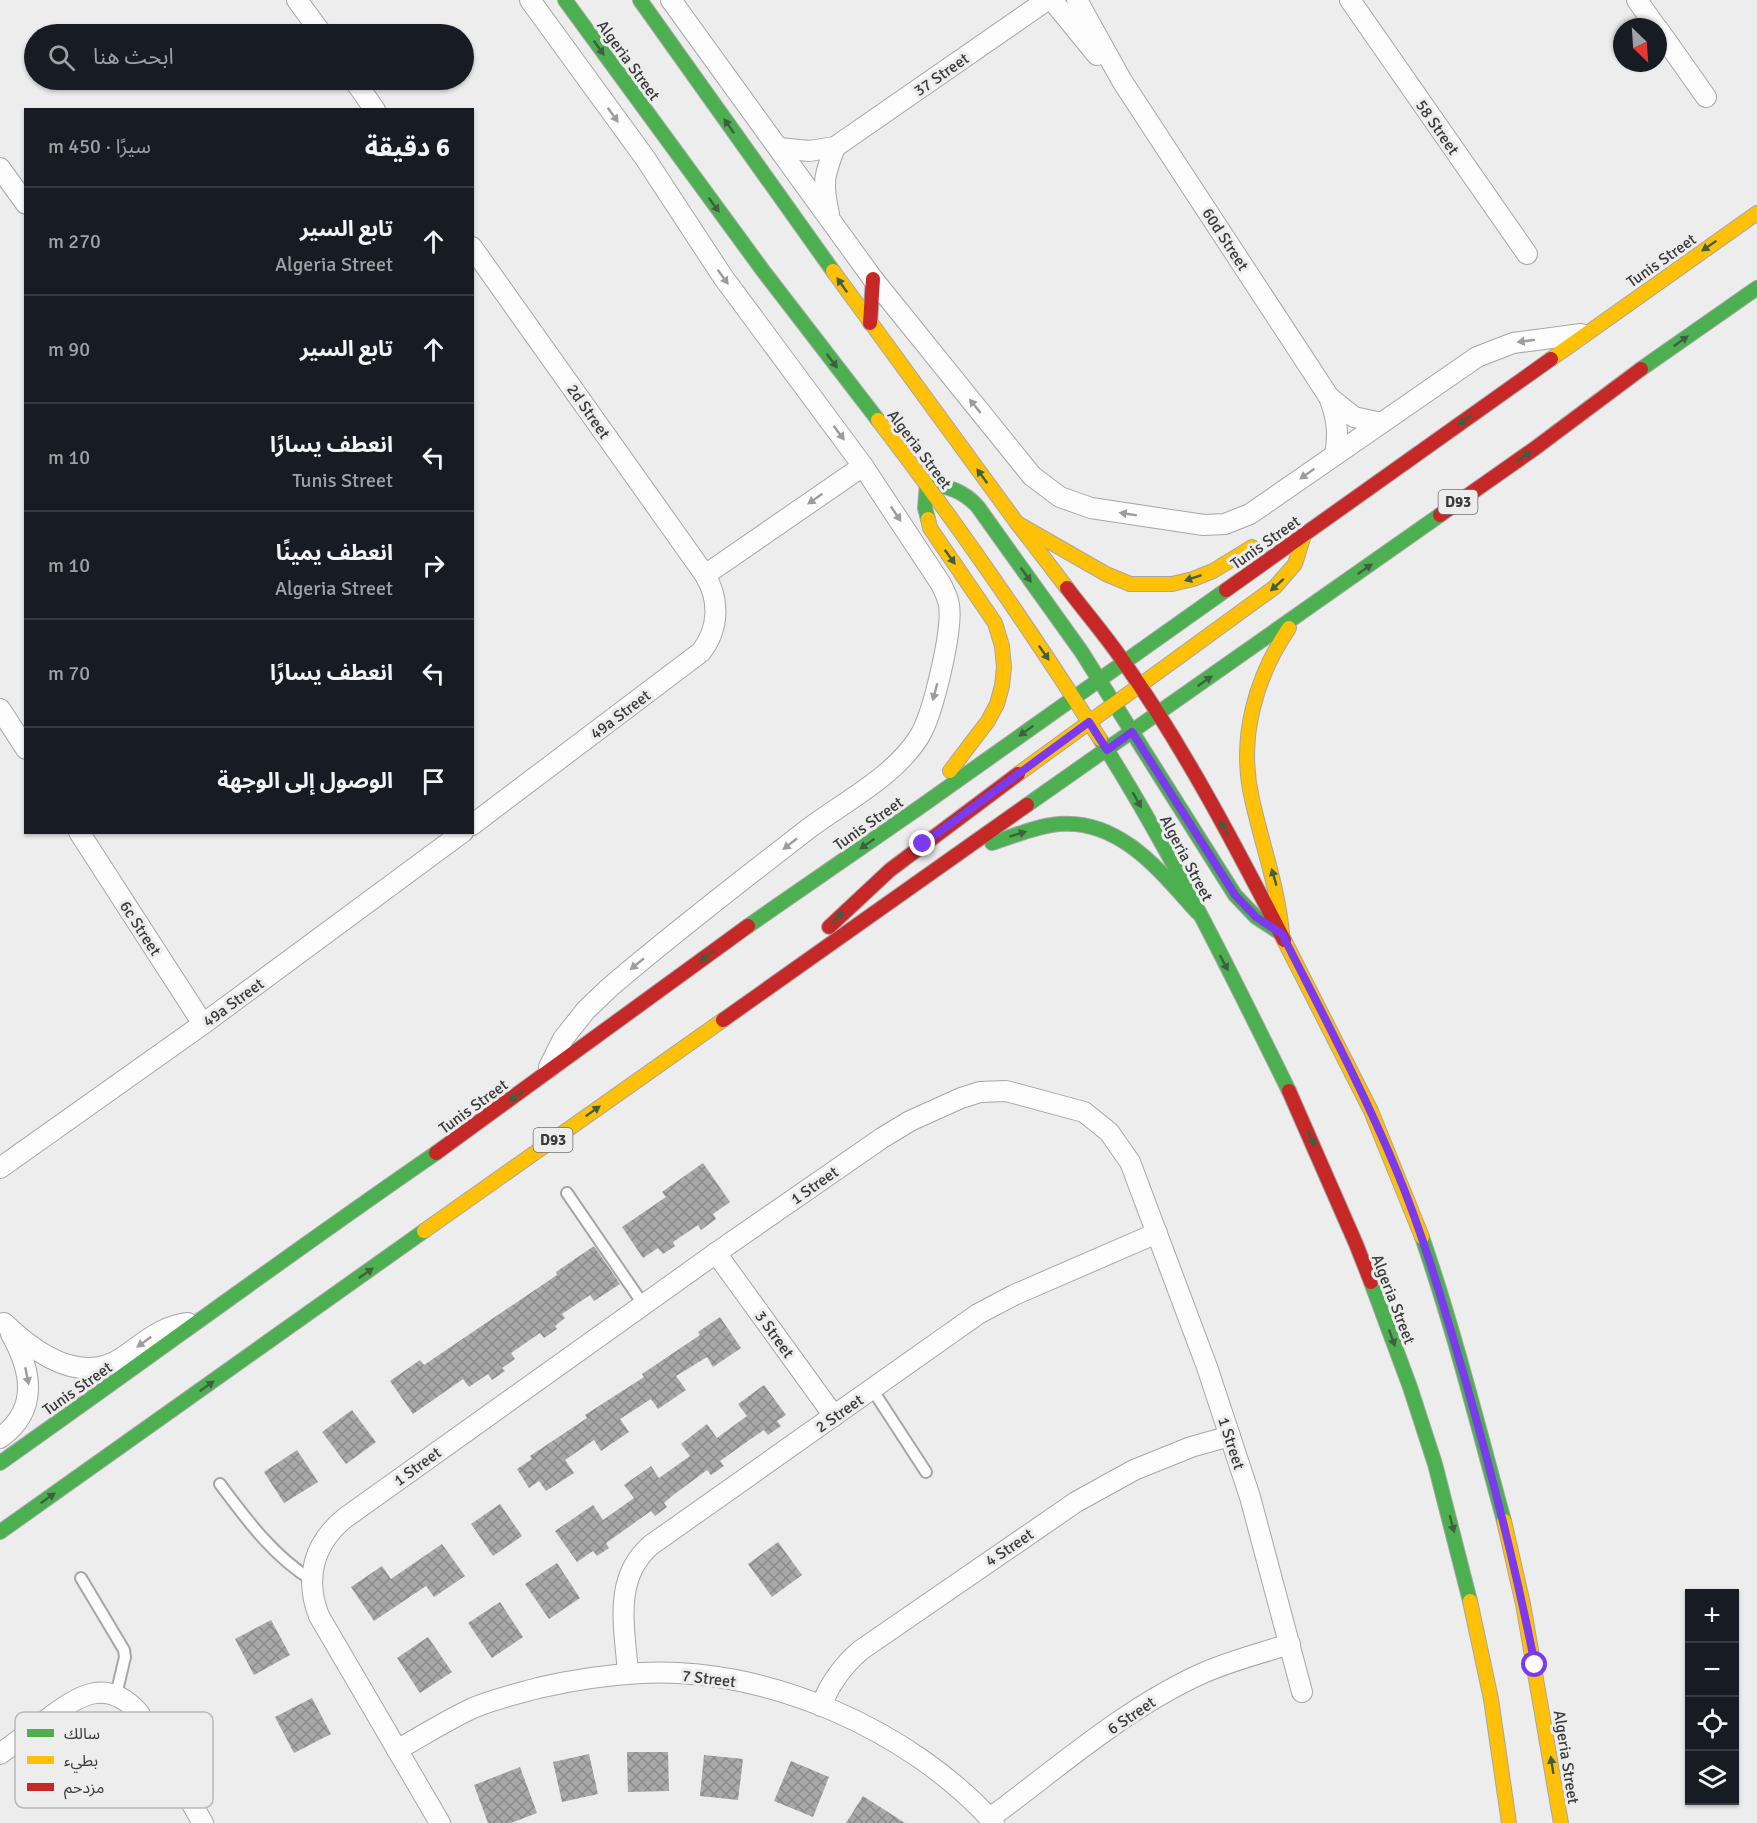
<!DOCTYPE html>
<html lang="ar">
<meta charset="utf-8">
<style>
:root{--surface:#171b24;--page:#242831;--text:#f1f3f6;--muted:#9ea1a6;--line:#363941}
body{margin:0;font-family:Signika,"Noto Sans Arabic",sans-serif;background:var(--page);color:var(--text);direction:rtl}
.controls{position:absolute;right:18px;bottom:18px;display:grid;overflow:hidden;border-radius:0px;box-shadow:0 2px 4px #0004}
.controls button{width:54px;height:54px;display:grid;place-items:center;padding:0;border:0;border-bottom:2px solid var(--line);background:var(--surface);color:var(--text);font:30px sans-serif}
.compass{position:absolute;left:1613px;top:18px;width:54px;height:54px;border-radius:50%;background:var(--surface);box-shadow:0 2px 4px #0004;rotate:155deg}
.stop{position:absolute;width:18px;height:18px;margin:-14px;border:4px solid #7c3aed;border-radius:50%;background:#fff}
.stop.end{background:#7c3aed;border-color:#fff;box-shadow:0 2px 6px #0008}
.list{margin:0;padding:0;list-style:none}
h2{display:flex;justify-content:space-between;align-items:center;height:78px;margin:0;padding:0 24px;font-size:26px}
h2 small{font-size:20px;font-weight:400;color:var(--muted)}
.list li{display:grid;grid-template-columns:39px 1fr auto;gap:18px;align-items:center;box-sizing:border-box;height:108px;padding:0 24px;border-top:2px solid var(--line)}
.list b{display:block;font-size:22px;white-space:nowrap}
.list p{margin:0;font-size:20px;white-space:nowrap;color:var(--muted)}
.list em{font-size:20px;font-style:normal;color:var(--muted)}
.icon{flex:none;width:33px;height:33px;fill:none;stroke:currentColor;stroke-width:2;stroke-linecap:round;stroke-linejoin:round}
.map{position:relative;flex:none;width:1757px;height:1823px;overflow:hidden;direction:ltr}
.search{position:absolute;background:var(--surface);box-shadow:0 2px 4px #0004;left:24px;top:24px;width:450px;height:66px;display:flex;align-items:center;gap:15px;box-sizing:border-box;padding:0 21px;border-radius:33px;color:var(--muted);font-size:22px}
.panel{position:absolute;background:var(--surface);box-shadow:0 2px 4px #0004;left:24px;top:108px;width:450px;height:726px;border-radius:0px;direction:rtl}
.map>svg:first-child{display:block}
</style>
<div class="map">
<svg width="1757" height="1823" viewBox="0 0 1757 1823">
<defs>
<pattern id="building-cross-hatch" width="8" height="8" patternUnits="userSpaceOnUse" patternTransform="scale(1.5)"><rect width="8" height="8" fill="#a8a8a9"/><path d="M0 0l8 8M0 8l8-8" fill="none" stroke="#8a8a8b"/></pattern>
</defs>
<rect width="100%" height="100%" fill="#ededee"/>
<g fill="url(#building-cross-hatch)">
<path d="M703 1163 730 1202 713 1214 716 1219 701 1230 698 1225 673 1242 675 1246 663 1254 658 1248 643 1258 622 1227 666 1197 662 1192Z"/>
<path d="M594 1246 620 1284 594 1301 590 1295 562 1314 565 1318 555 1326 557 1329 544 1338 540 1333 511 1353 515 1359 502 1368 505 1371 492 1380 488 1374 469 1387 463 1379 413 1414 390 1381 420 1360 424 1365 557 1275 556 1272Z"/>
<path d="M720 1317 741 1348 713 1367 707 1357 676 1376 686 1390 658 1409 651 1399 620 1419 629 1432 601 1451 594 1440 565 1460 574 1473 546 1491 539 1481 529 1488 517 1469 532 1459 530 1456 587 1418 585 1415 644 1377 642 1374 700 1335 698 1332Z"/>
<path d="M764 1385 786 1415 777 1421 781 1426 768 1435 764 1430 748 1441 720 1461 724 1466 711 1475 707 1470 672 1496 664 1503 667 1507 655 1516 651 1511 606 1543 609 1548 597 1556 593 1551 577 1562 555 1531 593 1505 603 1520 634 1498 624 1485 651 1466 659 1478 690 1456 681 1444 707 1424 717 1438 747 1416 738 1404Z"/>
<path d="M352 1410 376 1442 346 1464 322 1432Z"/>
<path d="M297 1450 318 1482 284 1503 264 1472Z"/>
<path d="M500 1504 522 1536 493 1556 471 1524Z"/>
<path d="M778 1542 802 1575 772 1597 748 1564Z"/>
<path d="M442 1544 465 1576 434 1597 426 1586 374 1621 351 1587 382 1566 391 1579Z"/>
<path d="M557 1563 580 1598 549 1619 525 1584Z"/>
<path d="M500 1602 523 1637 492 1658 468 1623Z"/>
<path d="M271 1620 290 1655 254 1675 235 1639Z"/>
<path d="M428 1637 452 1672 420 1693 397 1658Z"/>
<path d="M312 1698 331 1734 294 1753 275 1717Z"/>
<path d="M627 1752H668L669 1791 628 1792Z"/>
<path d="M589 1754 598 1794 562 1802 553 1762Z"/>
<path d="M704 1755 743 1759 738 1800 700 1796Z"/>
<path d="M791 1761 829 1777 813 1817 774 1801Z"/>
<path d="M520 1767 537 1813 511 1823H488L474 1785Z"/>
<path d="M863 1796 905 1823H846Z"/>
</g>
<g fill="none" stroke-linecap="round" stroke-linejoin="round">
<g stroke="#a6a6a7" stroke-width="14">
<g id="lane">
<path d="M567 1193 643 1304"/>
<path d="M872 1389 926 1472"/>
<path d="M220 1484C246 1519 274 1557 312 1580"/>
<path d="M81 1578 124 1650 125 1657 116 1695"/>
</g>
</g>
<g stroke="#a6a6a7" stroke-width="22">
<g id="street">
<path d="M297 0 322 34"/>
<path d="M530 0 645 158 723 277 863 466 941 584C944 590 948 598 949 605 953 630 933 715 919 737 894 777 845 801 808 829 741 881 673 933 609 988L586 1010 563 1039 549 1067"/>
<path d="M671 0 873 279 1032 476 1060 497 1091 508 1204 525 1225 524 1250 514 1477 357 1513 343 1581 334"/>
<path d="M1052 0 1097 55"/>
<path d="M1077 0 1122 81 1329 397C1337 417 1339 434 1335 455"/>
<path d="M1350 0 1527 254"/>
<path d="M1637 0 1656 27"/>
<path d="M1658 29 1706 97"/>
<path d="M354 80 375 110"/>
<path d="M779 148 809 151 835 147 1047 0"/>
<path d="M0 168 26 204"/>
<path d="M829 214C822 183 824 176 835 147"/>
<path d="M472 247 705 575C720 600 719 629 701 652L472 825"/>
<path d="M1329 397 1354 417 1381 423"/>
<path d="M705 575 863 466"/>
<path d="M0 709 26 749"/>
<path d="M79 832 203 1024"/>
<path d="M0 1168 203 1024 463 832"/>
<path d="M716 1253 834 1416"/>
<path d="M4 1323C35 1353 81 1386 123 1357 145 1342 161 1326 188 1323"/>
<path d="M0 1438C39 1410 32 1371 11 1334"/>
<path d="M628 1674C625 1628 612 1579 651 1545L978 1314 1014 1295 1157 1233"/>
<path d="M821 1706C830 1683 842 1666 861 1650L1076 1502 1134 1470 1191 1447 1230 1436"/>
<path d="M397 1750C422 1736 447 1720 473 1708 494 1699 516 1694 538 1688 572 1680 606 1675 641 1673 766 1666 911 1730 994 1823"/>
<path d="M0 1754C15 1743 30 1731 46 1720 78 1696 106 1676 139 1713L203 1823"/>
<path d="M990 1818C1058 1768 1125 1708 1203 1673 1230 1661 1261 1653 1290 1644"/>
<path d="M440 1823 319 1616C304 1578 314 1543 345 1518L716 1253 882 1138 910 1121 961 1098 980 1092 1006 1091 1084 1112 1109 1132 1130 1162 1207 1367 1250 1497 1302 1692"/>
</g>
</g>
<g stroke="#a6a6a7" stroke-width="16">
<g id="fast">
<path d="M565 0 764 272 878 420"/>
<path d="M640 0 833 271"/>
<path d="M1641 369 1757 288"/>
<path d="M928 519 925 508 927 484C948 486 964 491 978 507L1081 651 1235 895 1256 917 1282 934"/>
<path d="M1100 739C1171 851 1230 971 1289 1091"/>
<path d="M1027 805 1440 515"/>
<path d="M992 843C1014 836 1036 826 1059 824 1120 819 1160 871 1197 912"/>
<path d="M748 926 920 807 1226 590"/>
<path d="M1422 1237C1454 1330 1478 1426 1504 1521"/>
<path d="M1371 1282 1410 1387 1435 1464 1470 1601"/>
<path d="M0 1463C146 1360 289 1254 436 1153"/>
<path d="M0 1532 424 1231"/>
</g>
</g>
<g stroke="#a6a6a7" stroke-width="16">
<g id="slow">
<path d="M833 271 1017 523 1067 588"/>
<path d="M1551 359 1757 213"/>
<path d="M878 420C957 523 1030 629 1100 739"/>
<path d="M928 519 930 528 995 623 1002 646 1004 667 1002 686 997 704 988 721 950 771"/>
<path d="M1017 523 1106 574 1130 584H1172L1193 579 1213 571 1252 547"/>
<path d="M1018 774 1275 587 1295 564 1304 535"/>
<path d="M1282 934C1278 887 1262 845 1252 799 1238 739 1255 678 1289 628"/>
<path d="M1284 940 1371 1111 1422 1237"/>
<path d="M424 1231 723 1020"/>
<path d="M1504 1521 1523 1604 1561 1823"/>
<path d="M1470 1601 1491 1699 1509 1823"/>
</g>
</g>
<g stroke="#a6a6a7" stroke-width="16">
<g id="jam">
<path d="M870 323 873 279"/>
<path d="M1440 515 1534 449 1641 369"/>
<path d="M1067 588C1086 613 1106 636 1123 661 1185 749 1235 845 1284 940"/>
<path d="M1226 590 1551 359"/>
<path d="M829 927 890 870 1018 774"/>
<path d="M723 1020 1027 805"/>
<path d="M1289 1091 1356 1244 1371 1282"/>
<path d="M436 1153 748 926"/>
</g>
</g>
<use href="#lane" stroke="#fcfcfc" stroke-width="10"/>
<use href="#street" stroke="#fcfcfc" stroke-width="20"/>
<use href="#fast" stroke="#4caf50" stroke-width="14"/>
<use href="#slow" stroke="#ffc107" stroke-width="14"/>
<use href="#jam" stroke="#c62828" stroke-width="14"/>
</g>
<defs><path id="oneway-solid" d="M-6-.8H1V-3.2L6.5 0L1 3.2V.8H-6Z" transform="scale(1.5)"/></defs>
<g fill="#405e41">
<use href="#oneway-solid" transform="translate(599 48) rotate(55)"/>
<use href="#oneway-solid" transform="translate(729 126) rotate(-125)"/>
<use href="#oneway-solid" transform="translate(714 205) rotate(54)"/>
<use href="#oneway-solid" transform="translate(1709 246) rotate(145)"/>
<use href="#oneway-solid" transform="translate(842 285) rotate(-125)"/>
<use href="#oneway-solid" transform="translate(1681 341) rotate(-35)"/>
<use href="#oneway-solid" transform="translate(832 361) rotate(53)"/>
<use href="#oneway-solid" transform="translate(1465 420) rotate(144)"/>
<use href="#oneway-solid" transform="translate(1524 456) rotate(-35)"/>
<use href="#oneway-solid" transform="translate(982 476) rotate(-126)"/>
<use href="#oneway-solid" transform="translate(950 557) rotate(54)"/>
<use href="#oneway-solid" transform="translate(1365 569) rotate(-35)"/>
<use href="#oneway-solid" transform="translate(1026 575) rotate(54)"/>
<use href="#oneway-solid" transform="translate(1193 578) rotate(162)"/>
<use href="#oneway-solid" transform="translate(1277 585) rotate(138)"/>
<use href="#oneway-solid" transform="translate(1044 653) rotate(55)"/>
<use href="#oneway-solid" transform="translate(1205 681) rotate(-35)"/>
<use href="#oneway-solid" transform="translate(1026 731) rotate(144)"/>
<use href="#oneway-solid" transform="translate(1137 800) rotate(61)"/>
<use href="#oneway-solid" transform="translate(1224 828) rotate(-120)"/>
<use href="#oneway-solid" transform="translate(1018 834) rotate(-17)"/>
<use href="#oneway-solid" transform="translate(867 844) rotate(145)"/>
<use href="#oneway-solid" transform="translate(1274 877) rotate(-106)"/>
<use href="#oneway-solid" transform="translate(837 918) rotate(-45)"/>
<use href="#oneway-solid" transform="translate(707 956) rotate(144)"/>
<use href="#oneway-solid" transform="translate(1224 963) rotate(62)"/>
<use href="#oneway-solid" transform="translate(516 1096) rotate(144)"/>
<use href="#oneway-solid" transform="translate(593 1111) rotate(-35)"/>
<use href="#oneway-solid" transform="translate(1311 1138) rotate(66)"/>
<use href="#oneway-solid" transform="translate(366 1273) rotate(-35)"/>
<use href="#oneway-solid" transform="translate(1392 1338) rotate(70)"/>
<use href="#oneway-solid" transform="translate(207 1386) rotate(-35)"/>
<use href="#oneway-solid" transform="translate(48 1498) rotate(-35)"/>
<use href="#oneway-solid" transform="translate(1452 1524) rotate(75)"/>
<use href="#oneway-solid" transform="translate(1552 1765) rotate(-99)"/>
</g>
<g fill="#9c9c9c">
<use href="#oneway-solid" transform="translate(613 115) rotate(54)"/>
<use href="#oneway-solid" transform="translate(723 277) rotate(54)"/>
<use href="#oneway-solid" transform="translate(1526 341) rotate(172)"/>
<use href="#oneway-solid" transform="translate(975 406) rotate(-129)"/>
<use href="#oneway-solid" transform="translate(839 433) rotate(53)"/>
<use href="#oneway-solid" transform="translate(1307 474) rotate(145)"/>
<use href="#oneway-solid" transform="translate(815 499) rotate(145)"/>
<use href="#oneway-solid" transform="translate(896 514) rotate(56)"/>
<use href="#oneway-solid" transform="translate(1128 514) rotate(-171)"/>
<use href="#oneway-solid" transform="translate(935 692) rotate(105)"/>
<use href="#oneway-solid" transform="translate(790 844) rotate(142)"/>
<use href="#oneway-solid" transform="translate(637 964) rotate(141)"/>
<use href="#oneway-solid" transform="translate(144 1342) rotate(144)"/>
<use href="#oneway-solid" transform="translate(27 1376) rotate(79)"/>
</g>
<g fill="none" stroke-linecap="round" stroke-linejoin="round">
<path stroke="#7c3aed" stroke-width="8" d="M923 844 1089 722 1107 750 1132 732 1235 895 1256 917 1282 934C1321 1011 1362 1088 1395 1167 1424 1236 1444 1307 1465 1379 1492 1474 1516 1569 1535 1665"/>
</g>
<g text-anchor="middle" stroke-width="6" stroke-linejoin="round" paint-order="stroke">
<g fill="#ededee" stroke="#707071" stroke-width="1.5">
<rect x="1438.5" y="490" width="39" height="24" rx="4.5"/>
<rect x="533.5" y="1128" width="39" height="24" rx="4.5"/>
</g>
<g font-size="15" font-weight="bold" fill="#3b3b3b">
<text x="1458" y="507">D93</text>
<text x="553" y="1145">D93</text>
</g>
<g font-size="16" fill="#3b3b3b" stroke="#ededee">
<text transform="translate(629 60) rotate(54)" y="6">Algeria Street</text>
<text transform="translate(941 74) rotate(-35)" y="6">37 Street</text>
<text transform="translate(1438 127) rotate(55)" y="6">58 Street</text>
<text transform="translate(1226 239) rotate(57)" y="6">60d Street</text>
<text transform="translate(1661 260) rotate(-35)" y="6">Tunis Street</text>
<text transform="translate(589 411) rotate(55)" y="6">2d Street</text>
<text transform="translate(920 449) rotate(53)" y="6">Algeria Street</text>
<text transform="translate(1265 542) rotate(-35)" y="6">Tunis Street</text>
<text transform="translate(620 714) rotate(-37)" y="6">49a Street</text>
<text transform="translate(868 823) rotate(-35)" y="6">Tunis Street</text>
<text transform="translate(1187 858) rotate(62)" y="6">Algeria Street</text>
<text transform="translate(141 928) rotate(57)" y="6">6c Street</text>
<text transform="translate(233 1002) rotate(-36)" y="6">49a Street</text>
<text transform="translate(473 1106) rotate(-36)" y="6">Tunis Street</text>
<text transform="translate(814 1185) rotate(-35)" y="6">1 Street</text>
<text transform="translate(1394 1299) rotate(69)" y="6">Algeria Street</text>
<text transform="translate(775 1334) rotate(54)" y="6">3 Street</text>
<text transform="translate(77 1388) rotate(-35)" y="6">Tunis Street</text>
<text transform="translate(839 1413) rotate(-35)" y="6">2 Street</text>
<text transform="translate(1232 1443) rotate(72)" y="6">1 Street</text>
<text transform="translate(417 1466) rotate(-36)" y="6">1 Street</text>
<text transform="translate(1009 1547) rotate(-34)" y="6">4 Street</text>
<text transform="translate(709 1678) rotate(7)" y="6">7 Street</text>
<text transform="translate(1131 1715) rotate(-34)" y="6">6 Street</text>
<text transform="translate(1567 1757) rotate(81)" y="6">Algeria Street</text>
</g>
</g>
<rect x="15" y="1712" width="198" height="96" rx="9" fill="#ededee" stroke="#b8b8b8" stroke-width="1.5"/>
<rect x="27" y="1729" width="27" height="8" fill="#4caf50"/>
<rect x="27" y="1756" width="27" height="8" fill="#ffc107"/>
<rect x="27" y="1783" width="27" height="8" fill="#c62828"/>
<g font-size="16" fill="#3b3b3b">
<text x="64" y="1739">سالك</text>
<text x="64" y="1766">بطيء</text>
<text x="64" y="1793">مزدحم</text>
</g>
</svg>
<div class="controls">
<button>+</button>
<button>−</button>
<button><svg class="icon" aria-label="locate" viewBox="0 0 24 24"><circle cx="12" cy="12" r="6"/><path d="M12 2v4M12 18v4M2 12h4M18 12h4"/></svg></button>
<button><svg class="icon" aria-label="layers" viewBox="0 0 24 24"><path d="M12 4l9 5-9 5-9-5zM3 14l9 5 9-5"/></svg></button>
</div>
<svg class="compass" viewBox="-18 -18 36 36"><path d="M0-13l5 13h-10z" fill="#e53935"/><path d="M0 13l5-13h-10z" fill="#9ea1a6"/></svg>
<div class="stop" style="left:1535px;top:1665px"></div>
<div class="stop end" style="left:923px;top:844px"></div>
<div class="search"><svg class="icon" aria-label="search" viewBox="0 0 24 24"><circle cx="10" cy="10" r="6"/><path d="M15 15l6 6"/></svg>ابحث هنا</div>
<section class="panel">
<h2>6 دقيقة<small>سيرًا · 450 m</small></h2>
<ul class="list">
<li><svg class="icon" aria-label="ahead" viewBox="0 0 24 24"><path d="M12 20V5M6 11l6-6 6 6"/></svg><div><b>تابع السير</b><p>Algeria Street</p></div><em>270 m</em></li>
<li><svg class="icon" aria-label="ahead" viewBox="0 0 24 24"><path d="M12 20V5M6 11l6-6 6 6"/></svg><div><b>تابع السير</b></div><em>90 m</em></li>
<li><svg class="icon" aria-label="left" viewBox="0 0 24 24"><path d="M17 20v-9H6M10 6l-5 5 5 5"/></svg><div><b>انعطف يسارًا</b><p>Tunis Street</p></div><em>10 m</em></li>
<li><svg class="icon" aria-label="right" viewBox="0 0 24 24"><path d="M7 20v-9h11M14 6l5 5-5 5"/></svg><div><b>انعطف يمينًا</b><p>Algeria Street</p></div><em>10 m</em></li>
<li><svg class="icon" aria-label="left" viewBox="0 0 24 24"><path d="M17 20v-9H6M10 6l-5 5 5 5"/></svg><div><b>انعطف يسارًا</b></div><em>70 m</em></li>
<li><svg class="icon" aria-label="arrive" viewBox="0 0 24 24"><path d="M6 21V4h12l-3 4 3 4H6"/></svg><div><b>الوصول إلى الوجهة</b></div></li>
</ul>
</section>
</div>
